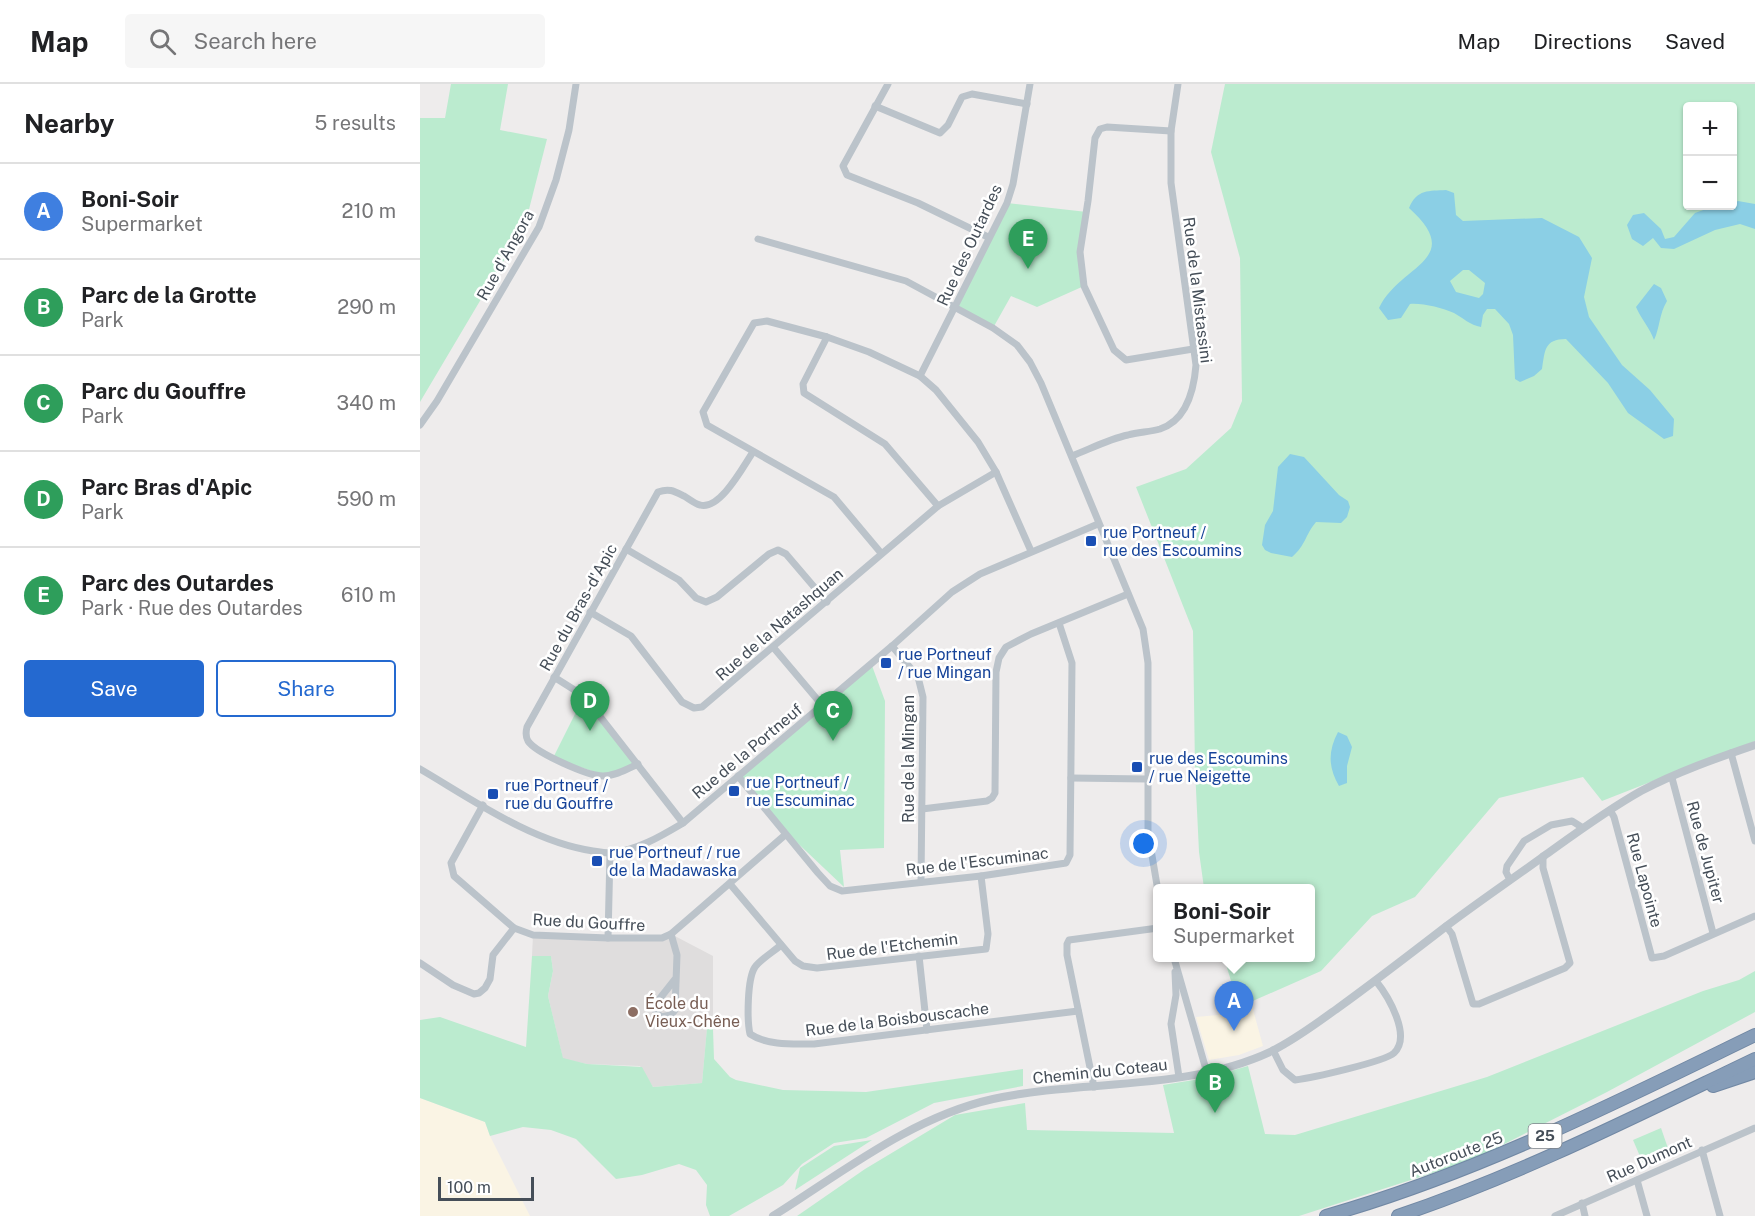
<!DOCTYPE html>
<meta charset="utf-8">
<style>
:root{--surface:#fff;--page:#f6f6f6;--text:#202124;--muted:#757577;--line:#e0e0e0;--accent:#2469d0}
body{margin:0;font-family:"Public Sans",sans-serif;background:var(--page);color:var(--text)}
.controls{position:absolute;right:18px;top:18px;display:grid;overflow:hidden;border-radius:6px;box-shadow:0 2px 4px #0004}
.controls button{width:54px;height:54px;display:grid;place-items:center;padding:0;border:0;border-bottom:2px solid var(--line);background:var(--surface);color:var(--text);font:30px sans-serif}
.scale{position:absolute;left:18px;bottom:15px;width:96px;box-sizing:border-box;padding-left:6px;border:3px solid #454e58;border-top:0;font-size:16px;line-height:21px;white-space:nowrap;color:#454e58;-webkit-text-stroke:4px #fff;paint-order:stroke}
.you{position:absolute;left:724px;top:760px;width:21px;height:21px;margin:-15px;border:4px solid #fff;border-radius:50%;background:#1a73e8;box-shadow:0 0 0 9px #1a73e833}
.badge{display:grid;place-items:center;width:39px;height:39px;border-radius:50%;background:var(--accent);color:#fff;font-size:20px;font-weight:700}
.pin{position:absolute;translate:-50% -50px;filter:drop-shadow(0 2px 3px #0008)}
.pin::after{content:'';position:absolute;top:32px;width:21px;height:18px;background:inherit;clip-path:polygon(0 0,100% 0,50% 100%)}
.popup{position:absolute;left:733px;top:800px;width:162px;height:78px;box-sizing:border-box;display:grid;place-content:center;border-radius:6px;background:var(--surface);filter:drop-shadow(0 2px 4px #0005);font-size:20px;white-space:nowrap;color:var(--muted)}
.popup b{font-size:22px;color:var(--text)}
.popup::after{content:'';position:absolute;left:50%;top:100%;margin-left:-12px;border:12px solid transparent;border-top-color:var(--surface)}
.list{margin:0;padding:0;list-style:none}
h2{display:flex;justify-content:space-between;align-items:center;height:78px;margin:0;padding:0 24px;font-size:26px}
h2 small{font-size:20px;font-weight:400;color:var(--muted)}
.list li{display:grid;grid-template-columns:39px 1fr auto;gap:18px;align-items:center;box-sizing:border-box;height:96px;padding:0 24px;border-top:2px solid var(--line)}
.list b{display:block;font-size:22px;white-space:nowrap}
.list p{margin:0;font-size:20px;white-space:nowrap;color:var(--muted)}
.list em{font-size:20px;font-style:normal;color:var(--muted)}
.actions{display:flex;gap:12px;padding:18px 24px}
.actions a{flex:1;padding:14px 0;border:2px solid var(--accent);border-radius:6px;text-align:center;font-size:21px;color:var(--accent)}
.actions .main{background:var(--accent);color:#fff}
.icon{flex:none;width:33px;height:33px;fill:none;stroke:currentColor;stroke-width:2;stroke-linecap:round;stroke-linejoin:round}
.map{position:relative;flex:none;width:1335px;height:1132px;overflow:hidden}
header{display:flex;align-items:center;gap:36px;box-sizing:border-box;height:84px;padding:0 30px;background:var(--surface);border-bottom:2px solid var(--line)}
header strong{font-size:28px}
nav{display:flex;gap:33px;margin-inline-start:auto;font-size:21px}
.search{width:420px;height:54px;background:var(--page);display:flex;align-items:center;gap:15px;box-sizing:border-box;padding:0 21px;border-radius:6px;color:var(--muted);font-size:22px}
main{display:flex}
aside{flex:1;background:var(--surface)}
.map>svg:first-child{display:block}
</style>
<header>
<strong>Map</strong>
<div class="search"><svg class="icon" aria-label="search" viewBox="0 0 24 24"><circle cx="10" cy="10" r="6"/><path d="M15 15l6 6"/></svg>Search here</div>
<nav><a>Map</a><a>Directions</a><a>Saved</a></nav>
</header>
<main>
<aside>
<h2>Nearby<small>5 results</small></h2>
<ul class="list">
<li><span class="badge" style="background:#3f7fe0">A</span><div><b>Boni-Soir</b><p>Supermarket</p></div><em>210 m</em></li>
<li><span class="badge" style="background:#2e9e5b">B</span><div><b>Parc de la Grotte</b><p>Park</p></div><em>290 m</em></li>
<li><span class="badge" style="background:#2e9e5b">C</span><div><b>Parc du Gouffre</b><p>Park</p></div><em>340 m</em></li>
<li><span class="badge" style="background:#2e9e5b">D</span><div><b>Parc Bras d'Apic</b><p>Park</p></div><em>590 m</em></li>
<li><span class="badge" style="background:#2e9e5b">E</span><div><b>Parc des Outardes</b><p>Park · Rue des Outardes</p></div><em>610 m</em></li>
</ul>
<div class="actions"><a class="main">Save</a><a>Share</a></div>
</aside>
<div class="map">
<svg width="1335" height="1132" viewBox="0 0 1335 1132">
<rect width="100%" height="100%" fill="#eeecec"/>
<g fill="#faf4e4">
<path d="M832 922 843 962 819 971 789 976 776 933 798 931Z"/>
<path d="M0 1014 65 1038 70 1052 110 1132H0Z"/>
</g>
<path fill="#dfdddd" d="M251 850 293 872V945H287L282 999 233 1003 220 982 167 980 143 975 128 912 133 887 131 872H112L113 851 230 855Z"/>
<g fill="#bbebcf" fill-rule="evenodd">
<path d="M31 0H88L80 46 127 55 105 141 0 318V34H25Z"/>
<path d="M805 0H1335V657L1182 717 1163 693 1079 714 995 813 952 832 901 887 819 923 804 874H890V804H784L779 768 775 685 773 547 716 403 766 385 811 344 822 317 820 174 791 68ZM1268 22H1312V122H1268Z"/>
<path d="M587 119 667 128 660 168 664 202 617 223 591 212 573 244 535 225Z"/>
<path d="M451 579 465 617 464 764 420 766 424 803 368 750 321 692Z"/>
<path d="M164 612 218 680 187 692 133 674Z"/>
<path d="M112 872H131L133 887 128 912 143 974 167 980 222 983 233 1003 282 999 287 944 293 945 294 975 310 993 316 996 363 1006 446 1008 603 985V1002L514 1019 446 1054 414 1059 382 1080 363 1101 309 1132H290L286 1121 287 1101 276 1086 259 1080 222 1091 196 1095 156 1055 131 1046 103 1043 70 1052 65 1038 0 1014V936L20 933 106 963Z"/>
<path d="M1335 887V928L1187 1008 1053 1076 879 1132H377L445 1085 535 1031 605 1019 607 1046 754 1049 743 1001 786 994 828 982 845 1050 875 1051 1067 993 1283 907 1319 896Z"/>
<path d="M1241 1044 1251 1073 1225 1084 1213 1056Z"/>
<path d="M452 1056 375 1106 380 1084 414 1062Z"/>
</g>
<g fill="#8bcfe5" fill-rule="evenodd">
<path d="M1026 106 1034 109 1036 131 1043 137 1122 134 1159 153 1172 174 1164 213 1169 233 1202 281 1230 306 1254 335 1253 352 1244 355 1208 329 1188 299 1146 255C1124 255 1125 267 1122 285L1114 292 1100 298 1095 295 1093 251 1089 240 1075 225H1067L1063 231 1061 243C1050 241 1043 234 1034 229 1022 224 1003 219 990 220L981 234 968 236 959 224C979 181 1047 176 989 124 997 105 1009 107 1026 106ZM1043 186H1049L1065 199 1063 210 1059 214 1036 208 1030 197Z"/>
<path d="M1318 117 1335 120V145L1320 140 1295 146 1254 165 1241 164 1233 154 1223 162 1212 155 1207 141 1213 131 1224 129 1241 145 1245 155 1254 153 1275 129 1286 125 1300 126Z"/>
<path d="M1234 200 1241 204 1247 217C1239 230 1240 243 1234 256 1230 244 1221 235 1216 223Z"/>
<path d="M870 370 884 373 919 411 928 417 930 423 927 433 921 439 896 438C885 451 886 461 872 473L851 469 845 466 842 461 845 441 853 427 858 383Z"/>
<path d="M918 648 927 652 932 663 927 682V699L919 702C908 683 908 667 918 648Z"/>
</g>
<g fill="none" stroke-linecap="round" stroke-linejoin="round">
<g stroke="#7188a4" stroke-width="14">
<g id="motorway">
<path d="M1293 1002 1335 988"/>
<path d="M906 1132C1057 1089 1195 1019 1335 951"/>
<path d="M978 1132C1102 1090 1218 1031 1335 975"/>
</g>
</g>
<g stroke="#bbc3ca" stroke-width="7">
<path d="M468 0 423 82 427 91 498 119 568 153"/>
<path d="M455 22 520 49 528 41 542 13 552 10 607 20"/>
<path d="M751 47 687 43 680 45 675 54 668 117 660 168 664 202 694 266 706 276 773 265"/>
<path d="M338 155 486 197 573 244 597 261 610 278 621 299 723 545 728 579V748L738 807"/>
<path d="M407 253 383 300 384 309 465 360 518 422"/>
<path d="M500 292 587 119 593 100 610 0"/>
<path d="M0 341 17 317 119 143 136 96 149 46 156 0"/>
<path d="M652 372C670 365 689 355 708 351 718 348 730 348 740 345 767 336 774 306 776 281L751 99V47L758 0"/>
<path d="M206 465 259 496 276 514 286 518 297 513 349 470 358 466 366 470 407 518"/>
<path d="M461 469 414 413 287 341 283 328 334 239 347 237 407 253 449 268 500 292 516 306 558 358 576 388 611 467"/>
<path d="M170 528 211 552 262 618 274 624 282 623 518 422 576 388"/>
<path d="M472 562 498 593 503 613 501 798"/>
<path d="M353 563 402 621"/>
<path d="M134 593 164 612 263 739"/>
<path d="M1311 669 1335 757"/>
<path d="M218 680C207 685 195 692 183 692 168 692 116 669 108 657 105 652 106 647 107 643L238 408C249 404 254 407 264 412 269 415 275 420 280 421 300 427 324 381 333 368"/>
<path d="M0 685C53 716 112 758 173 767 179 768 186 769 191 769 218 766 241 752 263 739L472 562 532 508 560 490 678 440"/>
<path d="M318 692 398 789 410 802 422 807 561 792 646 779 650 771 652 579 639 539"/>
<path d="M651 694 727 695"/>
<path d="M1252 694 1293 849"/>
<path d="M63 721 31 779 34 792 94 844 113 851 188 854H242L251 850 273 831 365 751"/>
<path d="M502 725 567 717 572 714 575 709 576 588 579 574 586 563 611 550 708 510"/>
<path d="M1190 726 1194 733 1232 874 1244 872 1335 832"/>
<path d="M1090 796 1086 788 1087 782 1104 757 1131 741 1152 737 1163 744"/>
<path d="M310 800 375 877 383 882 397 884 566 865 568 850 561 792"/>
<path d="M1026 842 1032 850 1053 920H1059L1145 884 1150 879 1123 784V772"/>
<path d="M251 850 257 871 255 926 251 931 241 933 236 928 237 918 256 894"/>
<path d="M188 854 190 769"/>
<path d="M361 861C353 868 341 875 335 883 327 895 327 937 330 950 348 962 374 960 394 960L658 927"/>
<path d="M499 872 507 946"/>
<path d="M754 874 787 989"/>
<path d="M0 879 33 901 54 910 59 909 65 904 70 895 73 871 94 844"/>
<path d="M755 888 756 911 751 940 759 993"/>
<path d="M853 966 863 986 875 996C891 994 964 978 974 969 992 952 968 912 956 897"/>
<path d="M674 1003 647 871V860L649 856 738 844"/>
<path d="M1282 1066 1300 1132"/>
<path d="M1217 1096 1227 1132"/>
<path d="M1162 1119 1165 1132"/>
<path d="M1135 1132 1335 1044"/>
</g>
<path stroke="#bbc3ca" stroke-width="8" d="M353 1132C423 1088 492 1033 573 1015 665 995 765 1008 852 967 876 955 897 939 918 924 954 898 989 871 1024 844 1057 819 1091 796 1124 772 1156 749 1187 726 1221 707 1257 688 1297 674 1335 661"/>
<use href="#motorway" stroke="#869db8" stroke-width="12"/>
</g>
<g fill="#1a4fb4" stroke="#fff" stroke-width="2">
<rect x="665" y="451" width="12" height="12" rx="3"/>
<rect x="460" y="573" width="12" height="12" rx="3"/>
<rect x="711" y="677" width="12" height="12" rx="3"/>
<rect x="308" y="701" width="12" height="12" rx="3"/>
<rect x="67" y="704" width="12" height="12" rx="3"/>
<rect x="171" y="771" width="12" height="12" rx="3"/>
</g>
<circle fill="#8d6e63" stroke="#fff" stroke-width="2" cx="213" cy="928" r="6"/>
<g text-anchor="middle" stroke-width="5" stroke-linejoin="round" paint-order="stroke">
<rect fill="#fff" stroke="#7d838a" stroke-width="1.5" x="1108.5" y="1040" width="33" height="24" rx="4.5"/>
<g font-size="15" font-weight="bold" fill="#454e58">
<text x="1125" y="1057">25</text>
</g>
<g font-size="16" fill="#454e58" stroke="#fff">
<text transform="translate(549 161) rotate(-65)" y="6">Rue des Outardes</text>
<text transform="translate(85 171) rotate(-61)" y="6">Rue d'Angora</text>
<text transform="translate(778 206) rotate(83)" y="6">Rue de la Mistassini</text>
<text transform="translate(158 523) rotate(-61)" y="6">Rue du Bras-d'Apic</text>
<text transform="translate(359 540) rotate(-41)" y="6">Rue de la Natashquan</text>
<text transform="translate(327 667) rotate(-40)" y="6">Rue de la Portneuf</text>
<text transform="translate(488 675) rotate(-90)" y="6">Rue de la Mingan</text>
<text transform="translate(1286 768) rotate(75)" y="6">Rue de Jupiter</text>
<text transform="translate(557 777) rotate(-7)" y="6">Rue de l'Escuminac</text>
<text transform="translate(1225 796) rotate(75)" y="6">Rue Lapointe</text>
<text transform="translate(169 838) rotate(3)" y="6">Rue du Gouffre</text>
<text transform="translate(472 862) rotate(-7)" y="6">Rue de l'Etchemin</text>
<text transform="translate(477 935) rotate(-7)" y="6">Rue de la Boisbouscache</text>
<text transform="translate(680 987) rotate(-6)" y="6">Chemin du Coteau</text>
<text transform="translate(1036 1070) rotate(-21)" y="6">Autoroute 25</text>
<text transform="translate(1229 1075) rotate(-24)" y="6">Rue Dumont</text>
</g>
<g font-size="16" fill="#164399" stroke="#fff" text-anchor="start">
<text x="683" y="454">rue Portneuf /<tspan x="683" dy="18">rue des Escoumins</tspan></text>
<text x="478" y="576">rue Portneuf<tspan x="478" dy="18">/ rue Mingan</tspan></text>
<text x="729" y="680">rue des Escoumins<tspan x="729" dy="18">/ rue Neigette</tspan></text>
<text x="326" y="704">rue Portneuf /<tspan x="326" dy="18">rue Escuminac</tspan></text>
<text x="85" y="707">rue Portneuf /<tspan x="85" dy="18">rue du Gouffre</tspan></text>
<text x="189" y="774">rue Portneuf / rue<tspan x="189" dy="18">de la Madawaska</tspan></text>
</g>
<g font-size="16" fill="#785e54" stroke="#fff" text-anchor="start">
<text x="225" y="925">École du<tspan x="225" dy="18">Vieux-Chêne</tspan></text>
</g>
</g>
</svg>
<div class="controls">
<button>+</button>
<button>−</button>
</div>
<div class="scale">100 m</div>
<div class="you"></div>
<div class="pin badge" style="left:814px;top:947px;background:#3f7fe0">A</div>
<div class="popup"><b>Boni-Soir</b>Supermarket</div>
<div class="pin badge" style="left:795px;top:1029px;background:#2e9e5b">B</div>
<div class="pin badge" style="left:413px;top:657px;background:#2e9e5b">C</div>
<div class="pin badge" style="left:170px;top:647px;background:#2e9e5b">D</div>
<div class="pin badge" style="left:608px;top:185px;background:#2e9e5b">E</div>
</div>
</main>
